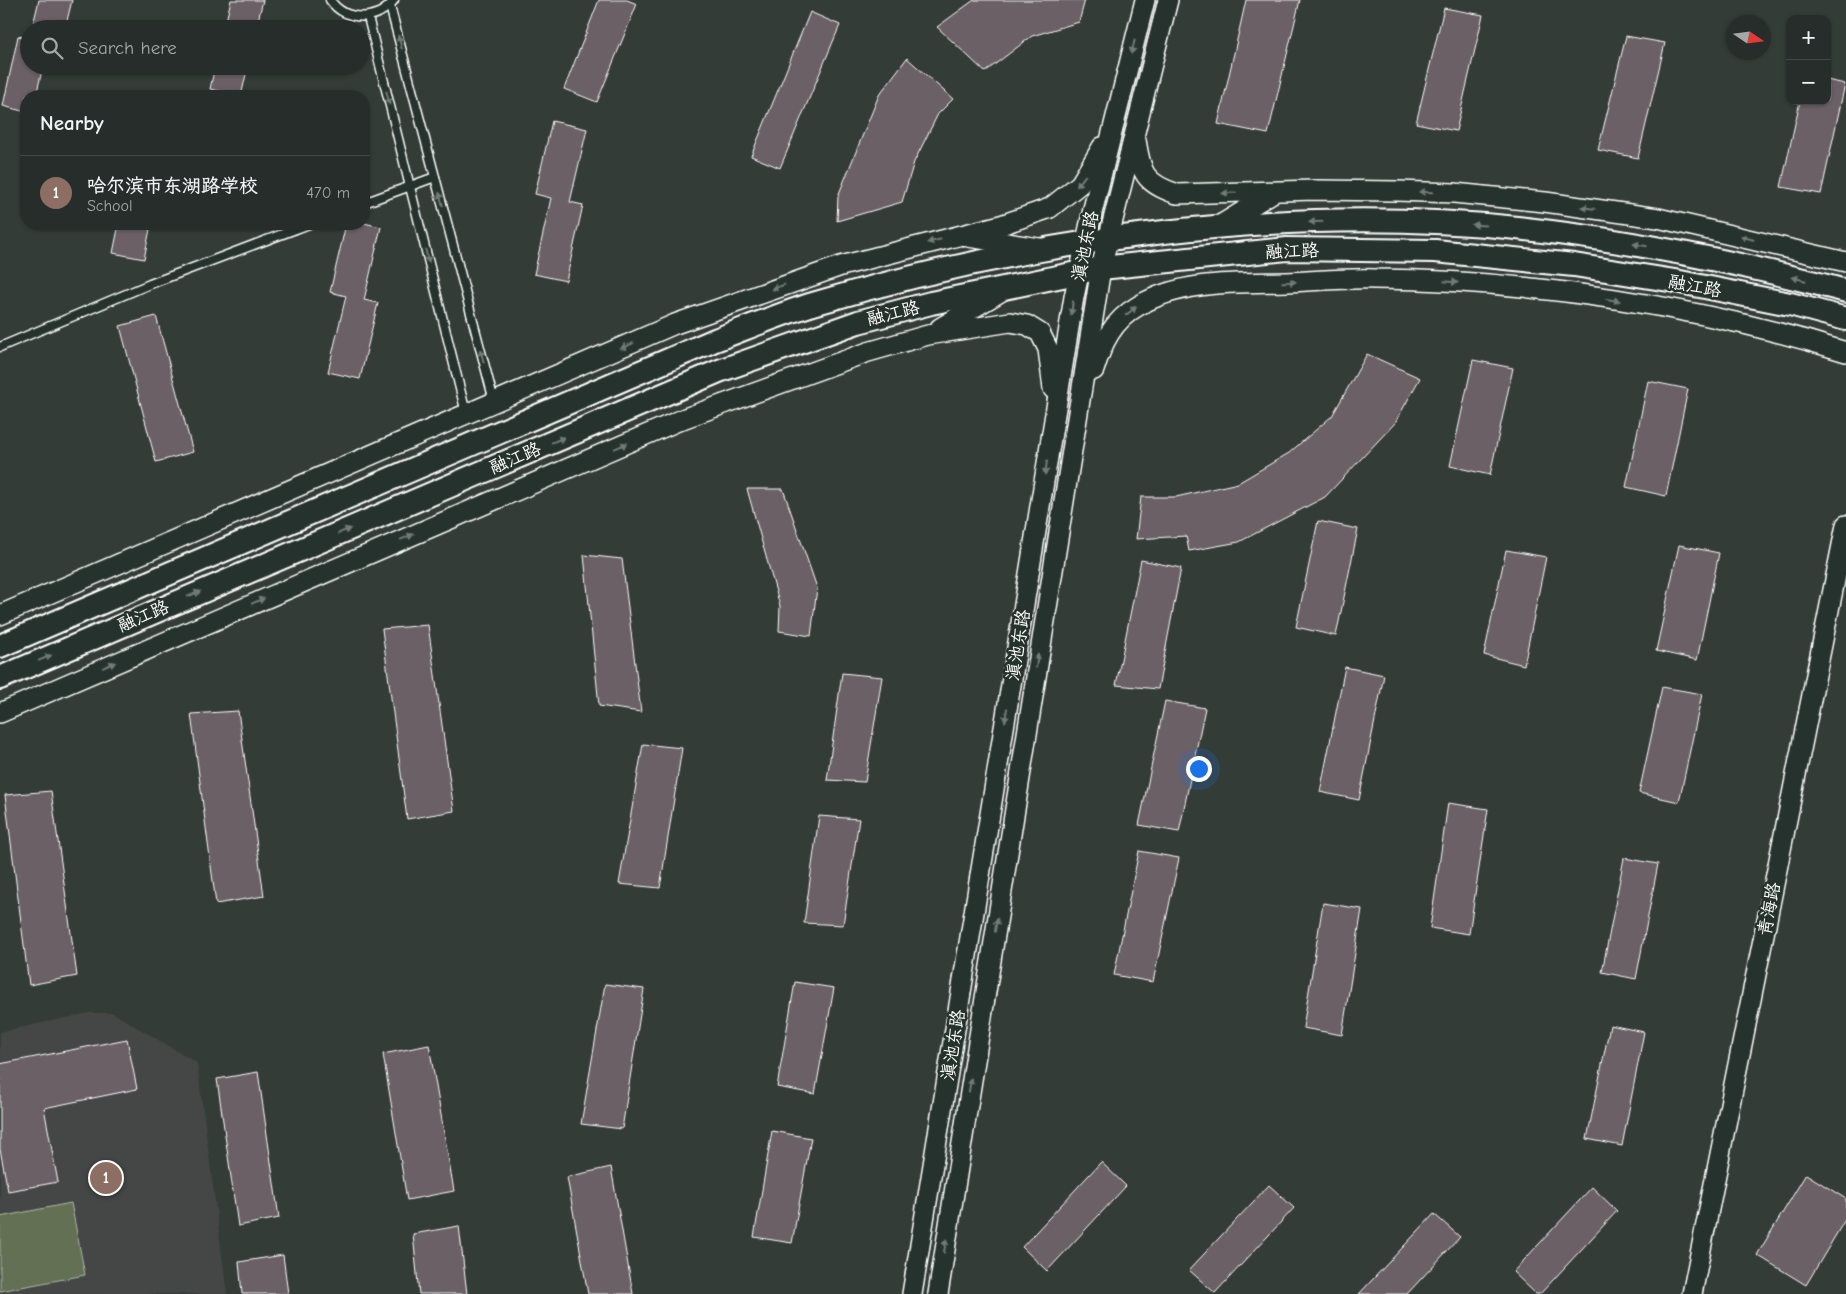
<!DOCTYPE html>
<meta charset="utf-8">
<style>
:root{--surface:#272d2a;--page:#2f3532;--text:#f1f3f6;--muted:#a4a8a8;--line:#434947;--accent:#d6ab8b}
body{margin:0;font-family:"Comic Neue","LXGW WenKai TC",sans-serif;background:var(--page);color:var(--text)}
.controls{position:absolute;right:15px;top:15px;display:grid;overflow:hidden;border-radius:10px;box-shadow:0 1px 4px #0004}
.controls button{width:45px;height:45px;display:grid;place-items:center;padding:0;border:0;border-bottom:1px solid var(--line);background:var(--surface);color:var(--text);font:25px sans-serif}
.compass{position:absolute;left:1726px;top:15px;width:45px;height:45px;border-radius:50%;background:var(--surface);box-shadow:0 1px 4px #0004;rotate:103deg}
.you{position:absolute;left:1198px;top:768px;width:18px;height:18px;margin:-12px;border:4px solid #fff;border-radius:50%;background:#1a73e8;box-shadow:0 0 0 8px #1a73e833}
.badge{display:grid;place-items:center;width:32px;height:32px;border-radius:50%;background:var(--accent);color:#fff;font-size:16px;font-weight:700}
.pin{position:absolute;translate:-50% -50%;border:2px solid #fff;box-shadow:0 1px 5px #0006}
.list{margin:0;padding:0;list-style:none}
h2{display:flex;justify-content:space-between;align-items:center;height:65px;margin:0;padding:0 20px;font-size:21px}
h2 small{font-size:16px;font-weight:400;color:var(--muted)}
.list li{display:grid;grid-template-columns:32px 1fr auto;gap:15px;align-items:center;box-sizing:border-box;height:75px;padding:0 20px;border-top:1px solid var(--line)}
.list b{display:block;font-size:19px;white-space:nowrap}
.list p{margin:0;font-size:16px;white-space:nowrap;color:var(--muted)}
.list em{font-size:16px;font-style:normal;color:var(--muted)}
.icon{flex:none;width:28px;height:28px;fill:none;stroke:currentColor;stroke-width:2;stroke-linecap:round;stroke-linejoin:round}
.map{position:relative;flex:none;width:1846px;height:1294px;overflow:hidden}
.search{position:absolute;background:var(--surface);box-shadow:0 1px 4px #0004;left:20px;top:20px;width:350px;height:55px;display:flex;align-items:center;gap:12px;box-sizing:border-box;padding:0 18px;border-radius:28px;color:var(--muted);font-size:19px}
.panel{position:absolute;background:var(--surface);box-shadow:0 1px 4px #0004;left:20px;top:90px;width:350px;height:140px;border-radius:20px}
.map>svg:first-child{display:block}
</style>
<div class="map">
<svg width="1846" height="1294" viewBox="0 0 1846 1294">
<rect width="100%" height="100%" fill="#343c38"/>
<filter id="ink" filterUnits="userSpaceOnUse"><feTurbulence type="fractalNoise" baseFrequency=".02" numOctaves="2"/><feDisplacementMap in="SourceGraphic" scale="10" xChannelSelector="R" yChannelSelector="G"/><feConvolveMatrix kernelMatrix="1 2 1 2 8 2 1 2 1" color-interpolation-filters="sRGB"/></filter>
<g filter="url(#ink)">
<path fill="#444746" d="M89 1013H113L197 1063 227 1294H0V1032Z"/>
<path fill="#637052" stroke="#b1b8a8" d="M71 1203 85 1275 0 1291V1217Z"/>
<g fill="#6a6065" stroke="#fff">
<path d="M39 0H72L65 29H32Z"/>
<path d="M231 0H263L256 29H224Z"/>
<path d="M599 0H627L637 4 597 102 564 89Z"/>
<path d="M974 0H1085L1079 22 1032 36 985 72 937 27Z"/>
<path d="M1246 0H1300L1268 134 1218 124Z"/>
<path d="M1444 8 1483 15 1456 131 1416 123Z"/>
<path d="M810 12 840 25 780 168 751 156Z"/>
<path d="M18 36 29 38V66H43L36 96H26V112L3 106Z"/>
<path d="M1626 36 1665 43 1638 158 1598 150Z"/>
<path d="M907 58 953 99 938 114 914 162 902 202 837 221 838 196 879 95Z"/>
<path d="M215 66H248L241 96 210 89Z"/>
<path d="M1827 80 1845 84 1821 194 1781 187 1800 101H1827Z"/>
<path d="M552 121 587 129 570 202 583 205 566 281 534 274 551 198 535 194Z"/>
<path d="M364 223 381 227 364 300 378 303 360 379 328 372 346 296 330 292 346 224Z"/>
<path d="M119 224H151L144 259 113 253Z"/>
<path d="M156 316 193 452 156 462 120 326Z"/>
<path d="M1367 354 1420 378 1395 423 1325 497 1239 542 1189 551 1186 536 1136 539 1141 497H1176L1238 483 1289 453 1332 416Z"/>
<path d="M1473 360 1513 368 1490 475 1450 466Z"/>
<path d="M1648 381 1688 389 1666 496 1626 487Z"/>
<path d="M747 489H783L817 588 811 636 779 631 780 606Z"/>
<path d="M1318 521 1358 529 1336 636 1296 627Z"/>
<path d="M1679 545 1719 553 1697 660 1656 651Z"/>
<path d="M1506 550 1546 557 1524 665 1484 655Z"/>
<path d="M584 555 622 559 641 712 599 706Z"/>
<path d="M1141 560 1181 568 1158 689 1116 685Z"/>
<path d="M428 625 454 811 407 819 382 629Z"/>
<path d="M1345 667 1384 675 1359 800 1320 792Z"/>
<path d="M842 673 882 677 865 782 827 780Z"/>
<path d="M1662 687 1702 694 1679 802 1639 793Z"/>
<path d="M1165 701 1205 708 1179 832 1139 825Z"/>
<path d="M238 711 264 896 216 904 191 714Z"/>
<path d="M643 744 682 748 660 888 619 884Z"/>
<path d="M51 791 77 976 29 985 5 795Z"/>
<path d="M1448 803 1488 809 1469 934 1430 928Z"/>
<path d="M819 816 859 819 843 925 804 923Z"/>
<path d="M1139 851 1179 858 1153 982 1114 975Z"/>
<path d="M1624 858 1658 864 1636 979 1602 972Z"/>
<path d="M1323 903 1362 909 1342 1035 1303 1028Z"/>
<path d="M795 982 834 988 815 1094 777 1087Z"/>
<path d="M605 984 644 989 622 1129 581 1124Z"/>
<path d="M1610 1025 1644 1032 1622 1146 1587 1139Z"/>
<path d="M127 1039 137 1089 44 1108 58 1182 8 1191 0 1149V1064Z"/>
<path d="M429 1045 454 1191 407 1200 383 1054Z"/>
<path d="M258 1072 279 1218 238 1226 217 1079Z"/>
<path d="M772 1131 811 1138 792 1243 754 1237Z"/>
<path d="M1101 1162 1126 1186 1047 1271 1022 1247Z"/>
<path d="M611 1167 633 1294H588L567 1177Z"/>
<path d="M1806 1174 1846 1199V1218L1806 1285 1757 1255Z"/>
<path d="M1269 1185 1294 1208 1215 1293 1189 1270Z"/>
<path d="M1592 1187 1617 1211 1540 1294H1536L1513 1272Z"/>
<path d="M1434 1214 1460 1237 1407 1294H1359Z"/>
<path d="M459 1226 467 1294H419L413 1234Z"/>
<path d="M283 1255 288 1294H242L239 1262Z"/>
</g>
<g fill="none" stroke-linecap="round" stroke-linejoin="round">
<g stroke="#fff" stroke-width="11">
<g id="service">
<path d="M330 0C346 23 379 21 394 0"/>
<path d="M390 6 494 401"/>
<path d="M368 17 466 413"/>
<path d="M364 203 435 177"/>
<path d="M0 347 150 284 309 224"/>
</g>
</g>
<g stroke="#fff" stroke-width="22">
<g id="tertiary">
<path d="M1136 140C1141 173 1144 183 1177 194L1315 190 1397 191 1454 193 1545 202 1658 218 1846 262"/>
<path d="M1217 227 1274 192"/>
<path d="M968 237 1039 248"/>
<path d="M940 328 1000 292"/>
<path d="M1094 370C1102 344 1112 321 1138 306 1181 280 1238 283 1287 282 1316 281 1346 278 1375 279 1529 280 1699 306 1846 352"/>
<path d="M0 615 675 324 841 266 1001 225 1050 208 1080 184 1102 147"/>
<path d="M0 713 685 418 868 352 928 335 1010 322 1027 325 1040 333 1048 349 1053 389"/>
<path d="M912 1294 1074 297 1093 209 1145 0"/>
<path d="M938 1294 1101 268 1168 0"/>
<path d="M1692 1294 1846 525"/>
</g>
</g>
<g stroke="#fff" stroke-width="26">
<g id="secondary">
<path d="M0 646 715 340C747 328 780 314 813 304 1034 238 1287 204 1517 228 1628 240 1738 262 1846 291"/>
<path d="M0 678 719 371 858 322 931 303 1101 268 1287 249 1435 251 1574 265 1675 281 1790 304 1846 319"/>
</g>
</g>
<use href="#service" stroke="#26332d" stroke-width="8"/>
<use href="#tertiary" stroke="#26332d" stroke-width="19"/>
<use href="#secondary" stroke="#26332d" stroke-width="22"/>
</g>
<defs><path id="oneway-solid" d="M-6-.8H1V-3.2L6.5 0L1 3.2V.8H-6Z" transform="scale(1.25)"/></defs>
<g fill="#727a76">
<use href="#oneway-solid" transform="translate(400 42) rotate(-105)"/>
<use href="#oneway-solid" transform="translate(1133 47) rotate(104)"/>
<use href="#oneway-solid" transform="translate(388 98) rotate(76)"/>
<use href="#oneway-solid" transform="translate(1081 181) rotate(128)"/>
<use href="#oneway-solid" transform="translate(1426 192) rotate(-178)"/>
<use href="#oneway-solid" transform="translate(1229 193) rotate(176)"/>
<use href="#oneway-solid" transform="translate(441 199) rotate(-105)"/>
<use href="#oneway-solid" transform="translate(1588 208) rotate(-172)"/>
<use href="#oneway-solid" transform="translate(1316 222) rotate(178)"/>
<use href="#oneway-solid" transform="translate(1479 225) rotate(-176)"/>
<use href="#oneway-solid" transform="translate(1747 238) rotate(-165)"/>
<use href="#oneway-solid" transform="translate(934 241) rotate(166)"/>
<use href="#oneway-solid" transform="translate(1640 245) rotate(-171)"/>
<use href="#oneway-solid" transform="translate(427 256) rotate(76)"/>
<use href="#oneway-solid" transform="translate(1799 279) rotate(-165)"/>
<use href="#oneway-solid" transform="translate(1289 282) rotate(-2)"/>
<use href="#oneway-solid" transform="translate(1451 282) rotate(5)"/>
<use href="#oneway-solid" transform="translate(778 287) rotate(161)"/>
<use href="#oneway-solid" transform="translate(1613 300) rotate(8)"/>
<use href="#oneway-solid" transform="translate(1072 308) rotate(99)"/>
<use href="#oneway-solid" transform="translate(1131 311) rotate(-38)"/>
<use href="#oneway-solid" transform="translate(627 346) rotate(156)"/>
<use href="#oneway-solid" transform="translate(482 356) rotate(-105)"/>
<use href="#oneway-solid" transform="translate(558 440) rotate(-23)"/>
<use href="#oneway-solid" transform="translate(621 446) rotate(-23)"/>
<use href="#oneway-solid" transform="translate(1046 468) rotate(99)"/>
<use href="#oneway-solid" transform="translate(344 531) rotate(-23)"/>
<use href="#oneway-solid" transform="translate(407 537) rotate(-23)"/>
<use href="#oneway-solid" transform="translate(194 594) rotate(-23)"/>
<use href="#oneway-solid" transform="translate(258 601) rotate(-23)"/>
<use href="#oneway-solid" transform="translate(45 658) rotate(-23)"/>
<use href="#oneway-solid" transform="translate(1037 661) rotate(-81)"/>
<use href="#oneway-solid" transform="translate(109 665) rotate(-24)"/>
<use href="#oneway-solid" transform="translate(1006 715) rotate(99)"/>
<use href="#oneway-solid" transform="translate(996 925) rotate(-81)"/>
<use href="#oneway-solid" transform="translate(970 1085) rotate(-81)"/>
<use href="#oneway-solid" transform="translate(945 1246) rotate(-81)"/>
</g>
</g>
<g text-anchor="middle" stroke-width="5" stroke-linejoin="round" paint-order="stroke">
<g font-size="18" fill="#fff" stroke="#26332d">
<text transform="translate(1085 246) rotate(-78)" y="6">滇池东路</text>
<text transform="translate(1292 251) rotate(-2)" y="6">融江路</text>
<text transform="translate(1695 286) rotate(11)" y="6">融江路</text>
<text transform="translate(893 313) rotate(-14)" y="6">融江路</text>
<text transform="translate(515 458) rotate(-23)" y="6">融江路</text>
<text transform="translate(143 616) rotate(-23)" y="6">融江路</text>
<text transform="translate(1018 645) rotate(-81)" y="6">滇池东路</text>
<text transform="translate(1769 909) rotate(-79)" y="6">青海路</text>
<text transform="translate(953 1045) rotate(-81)" y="6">滇池东路</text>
</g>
</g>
</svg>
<div class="controls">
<button>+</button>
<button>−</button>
</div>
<svg class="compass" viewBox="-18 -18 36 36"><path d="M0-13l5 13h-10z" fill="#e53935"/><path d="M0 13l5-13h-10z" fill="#a4a8a8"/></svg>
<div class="you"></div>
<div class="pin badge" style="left:106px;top:1178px;background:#8d6e63">1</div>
<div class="search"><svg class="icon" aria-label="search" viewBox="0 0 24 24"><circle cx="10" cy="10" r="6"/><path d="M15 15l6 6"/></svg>Search here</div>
<section class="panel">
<h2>Nearby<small></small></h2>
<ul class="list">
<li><span class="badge" style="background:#8d6e63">1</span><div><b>哈尔滨市东湖路学校</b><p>School</p></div><em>470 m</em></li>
</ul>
</section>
</div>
